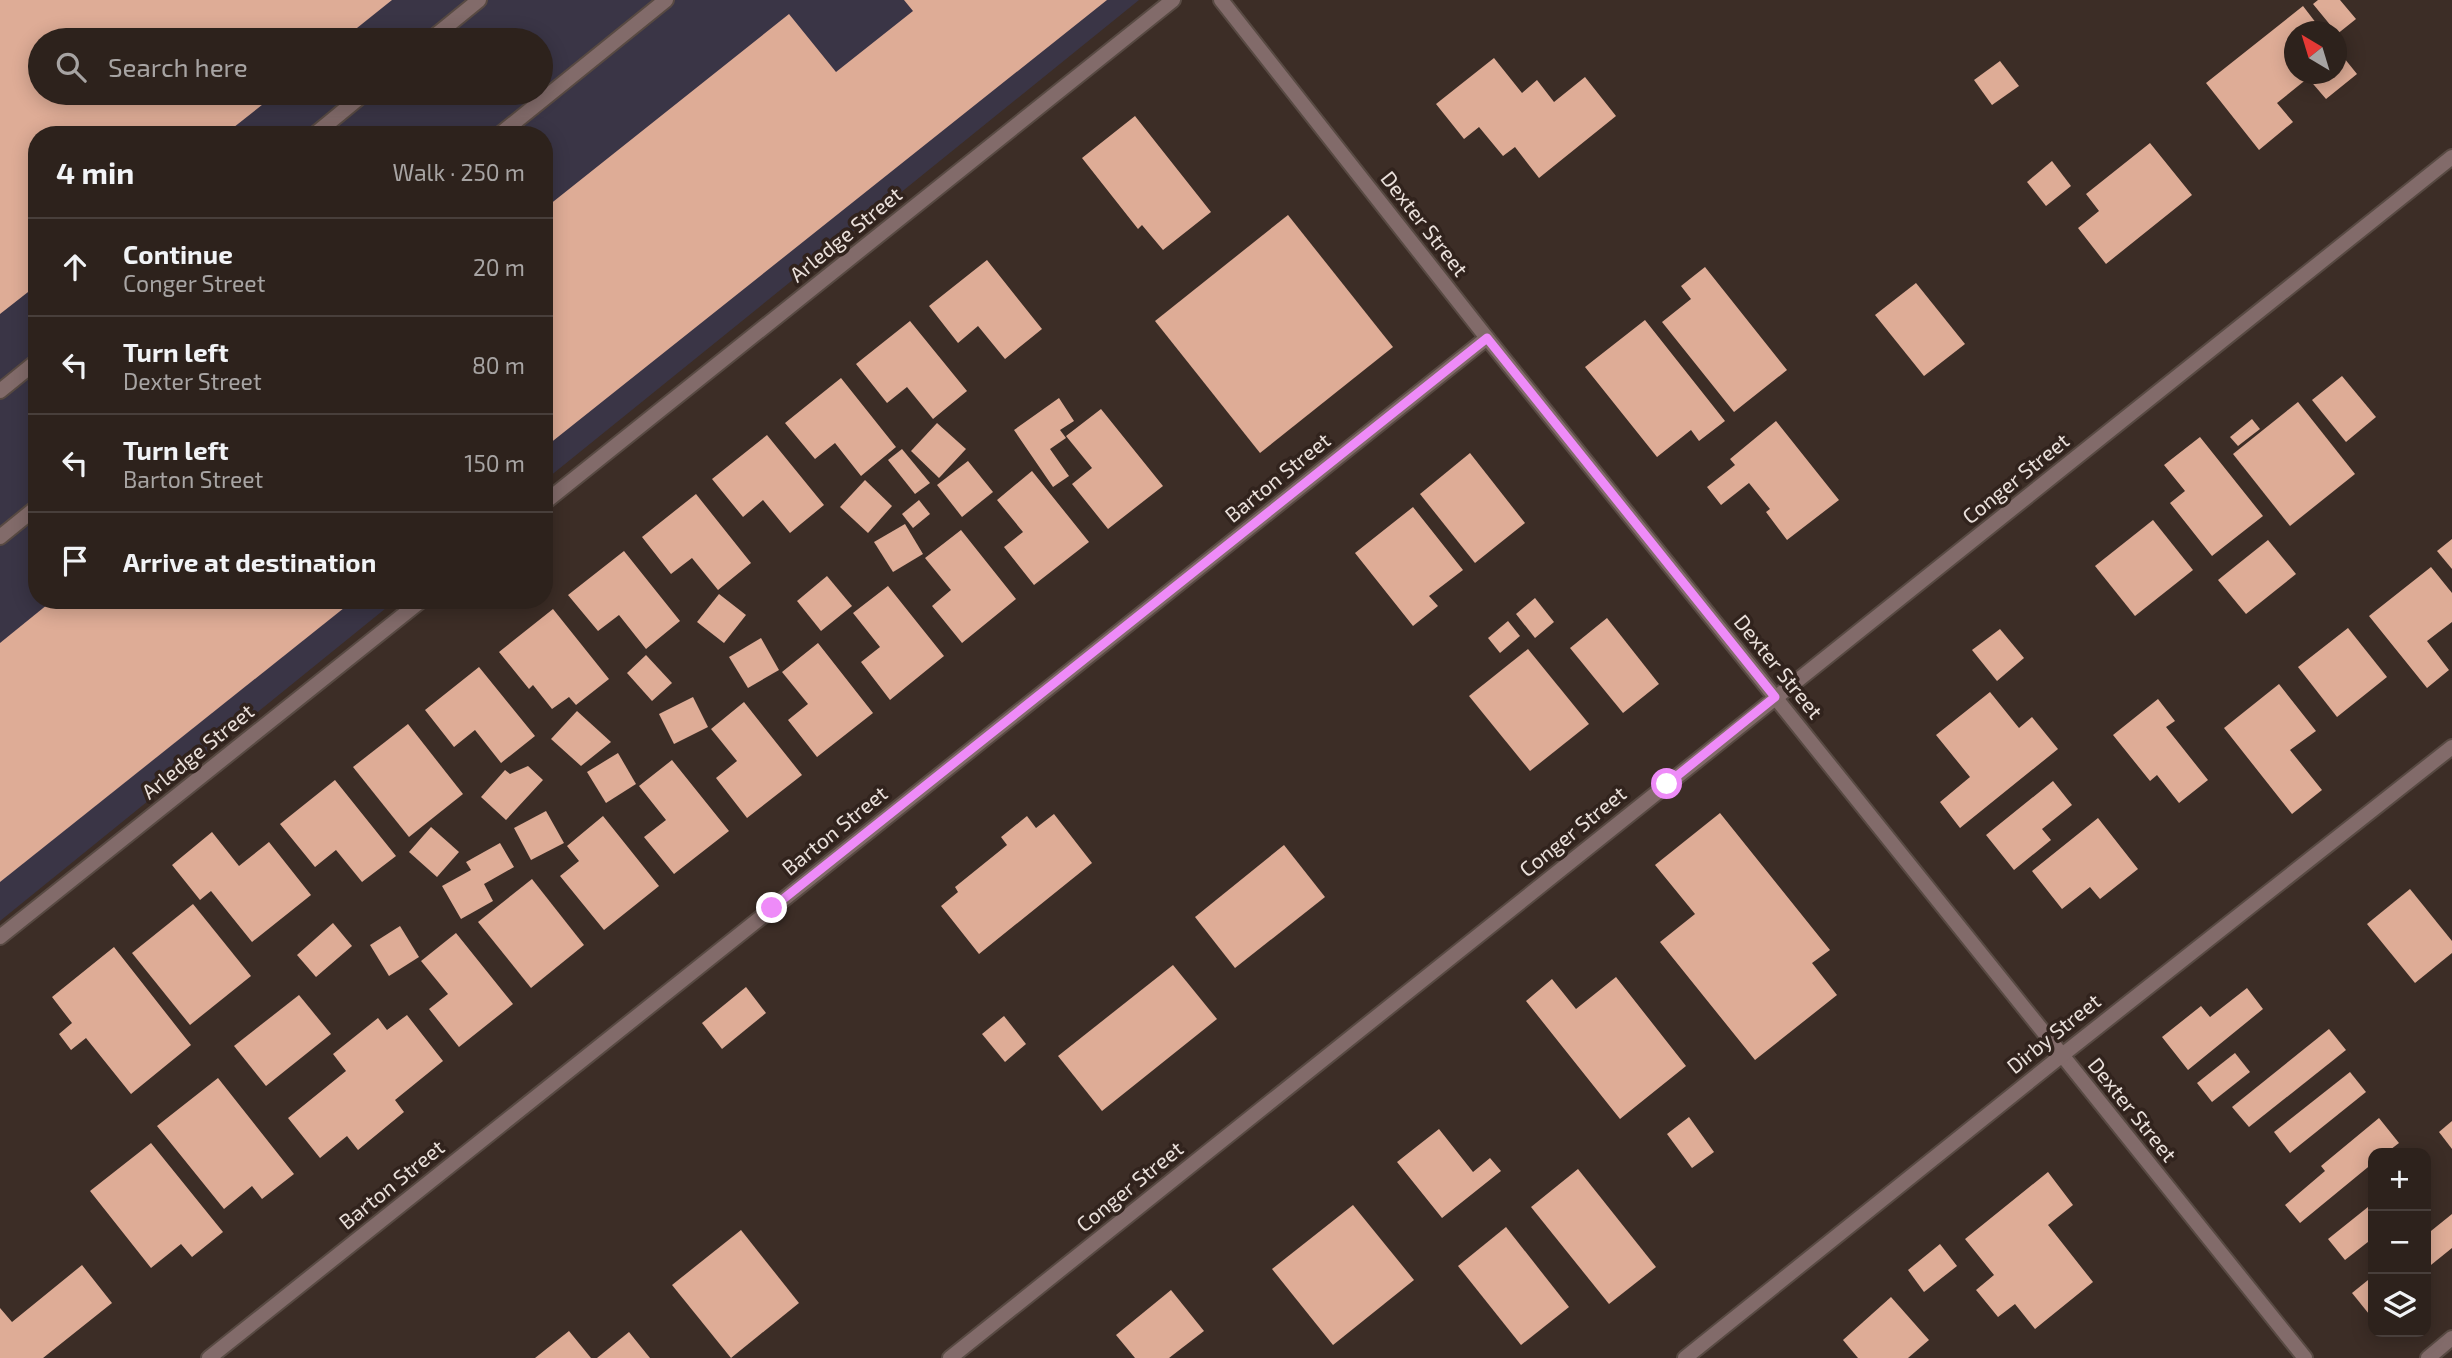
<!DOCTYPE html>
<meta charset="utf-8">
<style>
:root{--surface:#2d221c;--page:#392f29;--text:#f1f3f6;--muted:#a7a4a3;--line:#483f3b}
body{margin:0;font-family:"Exo 2",sans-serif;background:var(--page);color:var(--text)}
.controls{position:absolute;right:21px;bottom:21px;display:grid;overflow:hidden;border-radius:14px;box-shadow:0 4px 18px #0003}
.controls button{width:63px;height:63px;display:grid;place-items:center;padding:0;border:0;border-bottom:2px solid var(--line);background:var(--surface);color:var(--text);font:35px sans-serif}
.compass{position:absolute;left:2284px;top:21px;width:63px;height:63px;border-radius:50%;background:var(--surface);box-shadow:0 4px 18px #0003;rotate:322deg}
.stop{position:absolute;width:21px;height:21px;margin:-16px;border:5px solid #ee8bf8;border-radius:50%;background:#fff}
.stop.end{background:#ee8bf8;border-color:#fff;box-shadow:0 2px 7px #0008}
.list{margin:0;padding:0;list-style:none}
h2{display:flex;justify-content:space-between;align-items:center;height:91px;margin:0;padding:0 28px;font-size:30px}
h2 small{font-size:23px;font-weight:400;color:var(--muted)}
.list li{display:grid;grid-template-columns:46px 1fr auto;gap:21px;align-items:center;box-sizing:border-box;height:98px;padding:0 28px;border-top:2px solid var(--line)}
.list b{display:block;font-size:26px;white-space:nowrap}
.list p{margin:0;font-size:23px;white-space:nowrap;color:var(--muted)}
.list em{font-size:23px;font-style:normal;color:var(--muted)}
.icon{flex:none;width:38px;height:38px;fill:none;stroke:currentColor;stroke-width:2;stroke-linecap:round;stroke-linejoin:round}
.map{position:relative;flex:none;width:2452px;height:1358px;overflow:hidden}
.search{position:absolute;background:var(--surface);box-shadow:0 4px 18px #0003;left:28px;top:28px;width:525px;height:77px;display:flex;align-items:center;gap:18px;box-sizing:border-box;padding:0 24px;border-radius:38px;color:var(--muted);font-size:26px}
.panel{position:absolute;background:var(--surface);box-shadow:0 4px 18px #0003;left:28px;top:126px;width:525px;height:483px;border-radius:28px}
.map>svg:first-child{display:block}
</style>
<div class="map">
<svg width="2452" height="1358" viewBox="0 0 2452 1358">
<rect width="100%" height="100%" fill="#3c2d26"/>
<path fill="#3a3546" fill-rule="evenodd" d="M0 0H1139L544 481V135H37V600H396L0 921ZM40 40H541V93H40Z"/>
<g fill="#deac96">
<path d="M0 0H392L342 40H40V93H277L224 135H37V285L0 314Z"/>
<path d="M904 0H1107L544 448V209L789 14 836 72 913 11Z"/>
<path d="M2318 0H2340L2356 19 2336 35V32L2313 4Z"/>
<path d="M2303 6 2323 32H2294V74H2336V48L2357 74 2326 99 2308 78 2277 103 2293 122 2259 150 2206 83Z"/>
<path d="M1494 58 1522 93 1537 80 1554 102 1585 77 1616 116 1539 178 1515 147 1503 156 1479 127 1464 139 1436 104Z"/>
<path d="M2000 61 2019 86 1992 105 1974 80Z"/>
<path d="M1135 116 1211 212 1163 250 1142 225 1138 229 1082 158Z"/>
<path d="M2150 143 2192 195 2106 264 2078 228 2099 211 2086 194Z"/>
<path d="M2052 161 2071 186 2046 206 2027 182Z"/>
<path d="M1288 215 1393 347 1260 453 1155 321Z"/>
<path d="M987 260 1042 329 1005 359 978 326 958 343 929 306Z"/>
<path d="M1705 267 1787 370 1734 412 1662 322 1691 299 1681 286Z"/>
<path d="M1916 283 1965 344 1924 376 1875 315Z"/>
<path d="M1645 320 1725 421 1699 441 1691 430 1657 457 1585 367Z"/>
<path d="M910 321 967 391 933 419 907 387 887 403 856 364Z"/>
<path d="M2342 376 2376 417 2346 442 2312 400Z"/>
<path d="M841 378 896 447 861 476 835 443 815 459 785 423Z"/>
<path d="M1059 398 1074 421 1060 430 1066 438 1050 449 1069 476 1053 487 1014 430Z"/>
<path d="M2298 402 2355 474 2290 526 2233 454Z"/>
<path d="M1101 409 1163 486 1108 529 1072 484 1092 468 1066 436Z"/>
<path d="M2252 419 2260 429 2238 446 2230 437Z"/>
<path d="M1776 421 1839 500 1787 540 1766 512 1770 509 1749 483 1721 505 1707 487 1735 465 1730 459Z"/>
<path d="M937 423 966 449 939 478 911 451Z"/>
<path d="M767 435 824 505 790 533 763 500 743 517 712 479Z"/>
<path d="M2200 437 2263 516 2212 556 2170 503 2185 491 2164 465Z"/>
<path d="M902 449 930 483 915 494 888 460Z"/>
<path d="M1470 453 1525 523 1475 563 1420 494Z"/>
<path d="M968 461 993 492 962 517 937 485Z"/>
<path d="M1032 471 1089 542 1034 585 1004 547 1023 532 997 500Z"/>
<path d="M865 480 892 506 868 533 840 507Z"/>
<path d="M696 494 751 563 718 590 692 558 671 574 642 537Z"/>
<path d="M919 500 930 514 913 528 902 514Z"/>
<path d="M1413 507 1463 570 1429 596 1438 606 1413 626 1355 553Z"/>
<path d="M2153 520 2193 570 2135 616 2095 566Z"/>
<path d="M905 524 923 554 893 572 874 542Z"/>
<path d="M961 530 1016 599 962 643 932 606 951 590 925 558Z"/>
<path d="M2452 539V569L2437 551Z"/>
<path d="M2268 540 2296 574 2246 614 2218 580Z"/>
<path d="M624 551 680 621 646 649 619 615 598 631 568 595Z"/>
<path d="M2431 567 2452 593V622L2427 641 2449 670 2427 688 2369 616Z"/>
<path d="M827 576 852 606 821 631 797 601Z"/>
<path d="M888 586 944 656 890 700 861 662 880 647 853 613Z"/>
<path d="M719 594 746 615 724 643 697 622Z"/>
<path d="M1535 598 1554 622 1535 638 1516 614Z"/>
<path d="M53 600H354L0 882V643Z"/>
<path d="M553 609 609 679 576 705 569 697 552 709 533 685 529 689 499 652Z"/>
<path d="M1607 618 1659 684 1623 713 1570 648Z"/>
<path d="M1508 621 1520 636 1500 653 1488 638Z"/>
<path d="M2348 628 2387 677 2337 717 2298 667Z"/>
<path d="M2000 629 2024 658 1997 681 1972 650Z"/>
<path d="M761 638 779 670 748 688 729 657Z"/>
<path d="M818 643 873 713 817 757 788 720 808 704 782 672Z"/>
<path d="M1528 649 1589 724 1530 771 1469 696Z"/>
<path d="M646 655 672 683 652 701 627 673Z"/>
<path d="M479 667 535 736 501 763 475 730 454 747 425 710Z"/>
<path d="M2279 684 2316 731 2290 750 2322 790 2292 814 2224 728Z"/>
<path d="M1990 692 2019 728 2032 717 2058 749 1960 828 1940 802 1970 777 1936 735Z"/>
<path d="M693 697 708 727 674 744 659 714Z"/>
<path d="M2158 699 2175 721 2166 727 2208 780 2179 803 2157 775 2150 781 2113 735Z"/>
<path d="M744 702 802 775 747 818 716 778 737 761 711 729Z"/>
<path d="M577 711 611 742 581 766 551 739Z"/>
<path d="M408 724 463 794 409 837 353 767Z"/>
<path d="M618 753 636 784 606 803 587 772Z"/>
<path d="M672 760 729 831 674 874 644 837 666 820 639 786Z"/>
<path d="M528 766 543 780 506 820 481 797 505 770 510 774Z"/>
<path d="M335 780 396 856 362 882 336 850 315 867 280 824Z"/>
<path d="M2053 781 2072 805 2042 829 2051 840 2014 870 1986 835Z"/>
<path d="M546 811 564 843 531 860 514 828Z"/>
<path d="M1720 813 1830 950 1812 963 1837 995 1755 1060 1660 942 1695 914 1655 865Z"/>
<path d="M1054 814 1092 863 979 954 941 906 958 892 955 887 1007 845 1001 837 1027 816 1036 828Z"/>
<path d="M603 816 659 886 604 930 560 876 579 861 567 846Z"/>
<path d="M2098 818 2138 869 2100 899 2090 887 2062 909 2032 871Z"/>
<path d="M431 827 459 852 437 877 409 852Z"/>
<path d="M212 832 239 866 269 842 311 895 252 942 211 891 200 900 172 865Z"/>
<path d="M500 843 514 867 484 884 493 901 461 919 442 886 471 870 466 862Z"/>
<path d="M1284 845 1325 897 1235 968 1195 917Z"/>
<path d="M532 879 584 945 531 988 478 922Z"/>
<path d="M2410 889 2452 941V953L2415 983 2367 924Z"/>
<path d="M193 904 251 976 190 1025 132 953Z"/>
<path d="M333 923 352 946 316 977 297 955Z"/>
<path d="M400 926 419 957 389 976 370 945Z"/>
<path d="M456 933 513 1004 459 1047 429 1009 448 994 421 961Z"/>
<path d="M114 947 191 1045 131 1094 86 1038 71 1050 59 1034 72 1023 52 997Z"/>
<path d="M1173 965 1217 1019 1102 1111 1058 1056Z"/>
<path d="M1616 977 1686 1066 1620 1119 1526 1001 1552 979 1576 1009Z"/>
<path d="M746 987 766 1013 722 1049 702 1023Z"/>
<path d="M2247 988 2263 1009 2188 1070 2162 1037 2201 1006 2210 1017Z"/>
<path d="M299 995 331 1034 266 1086 234 1046Z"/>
<path d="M407 1015 443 1061 395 1100 404 1112 358 1150 347 1136 320 1158 288 1118 346 1071 333 1054 378 1018 387 1030Z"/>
<path d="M1004 1016 1026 1044 1005 1062 982 1034Z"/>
<path d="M2329 1029 2346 1050 2249 1127 2232 1107Z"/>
<path d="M2235 1053 2250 1072 2212 1102 2197 1083Z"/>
<path d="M2350 1072 2366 1092 2290 1153 2274 1132Z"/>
<path d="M218 1078 294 1174 262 1199 252 1186 224 1209 157 1126Z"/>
<path d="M1689 1117 1714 1152 1692 1168 1667 1134Z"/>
<path d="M2379 1118 2399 1143 2386 1153H2373V1163L2300 1223 2285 1205 2325 1171 2321 1166Z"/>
<path d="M2452 1121V1149L2439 1132Z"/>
<path d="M1439 1129 1473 1172 1490 1158 1501 1171 1442 1218 1397 1162Z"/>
<path d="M151 1143 223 1232 192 1257 181 1244 151 1268 90 1191Z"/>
<path d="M1578 1169 1656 1267 1609 1304 1531 1207Z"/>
<path d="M2048 1172 2073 1205 2048 1225 2093 1282 2035 1329 2015 1304 1998 1317 1976 1290 1994 1275 1965 1239Z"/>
<path d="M2373 1203V1238L2345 1260 2328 1239Z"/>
<path d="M1353 1205 1414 1280 1333 1345 1272 1269Z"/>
<path d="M2452 1214V1248L2426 1269V1235Z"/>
<path d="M1506 1227 1569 1307 1521 1345 1458 1266Z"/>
<path d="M741 1230 799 1303 731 1358 672 1285Z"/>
<path d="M1940 1244 1957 1266 1924 1292 1908 1270Z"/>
<path d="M82 1265 112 1303 43 1358H0V1308L12 1322Z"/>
<path d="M2373 1276V1311L2369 1314 2352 1293Z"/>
<path d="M1171 1290 1204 1331 1169 1358H1135L1116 1335Z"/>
<path d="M1891 1297 1929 1340 1908 1358H1858L1843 1340Z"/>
<path d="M569 1331 591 1358H535Z"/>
<path d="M629 1332 650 1358H597Z"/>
</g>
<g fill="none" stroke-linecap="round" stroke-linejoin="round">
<g stroke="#584a43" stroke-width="18">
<g id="lane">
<path d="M499 135 666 0"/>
<path d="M0 537 37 507"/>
</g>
</g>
<g stroke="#584a43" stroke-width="18">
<g id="street">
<path d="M1221 0 1487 338 2305 1358"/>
<path d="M430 40 479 0"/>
<path d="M314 135 365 93"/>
<path d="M0 391 37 361"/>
<path d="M544 503 1173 0"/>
<path d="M0 937 422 600"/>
<path d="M209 1358 1487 338"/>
<path d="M950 1358 2452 157"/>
<path d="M1685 1358 2061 1056 2452 747"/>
<path d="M2428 1358 2452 1338"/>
</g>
</g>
<use href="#lane" stroke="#826b6a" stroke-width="14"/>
<use href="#street" stroke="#826b6a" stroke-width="14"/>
</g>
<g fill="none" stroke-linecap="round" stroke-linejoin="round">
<path stroke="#ee8bf8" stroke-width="9" d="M772 908 1487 338 1775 697 1667 784"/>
</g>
<g text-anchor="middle" stroke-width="7" stroke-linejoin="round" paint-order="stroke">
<g font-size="21" fill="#eae0db" stroke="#31231d">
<text transform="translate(1424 224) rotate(52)" y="7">Dexter Street</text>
<text transform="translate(846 235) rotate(-39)" y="7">Arledge Street</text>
<text transform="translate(1278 478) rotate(-39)" y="7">Barton Street</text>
<text transform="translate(2016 479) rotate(-39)" y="7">Conger Street</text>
<text transform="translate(1778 667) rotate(51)" y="7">Dexter Street</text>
<text transform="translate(198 752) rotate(-39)" y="7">Arledge Street</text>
<text transform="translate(835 831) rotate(-39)" y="7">Barton Street</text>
<text transform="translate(1573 832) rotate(-39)" y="7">Conger Street</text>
<text transform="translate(2054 1034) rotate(-39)" y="7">Dirby Street</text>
<text transform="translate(2132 1110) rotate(51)" y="7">Dexter Street</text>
<text transform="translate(392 1185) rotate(-39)" y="7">Barton Street</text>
<text transform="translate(1130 1187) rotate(-39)" y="7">Conger Street</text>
</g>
</g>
</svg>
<div class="controls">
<button>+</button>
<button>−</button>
<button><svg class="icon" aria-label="layers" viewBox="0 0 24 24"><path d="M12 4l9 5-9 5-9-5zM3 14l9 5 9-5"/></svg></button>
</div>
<svg class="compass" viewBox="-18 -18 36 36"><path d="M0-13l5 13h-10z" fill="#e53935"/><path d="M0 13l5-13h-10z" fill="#a7a4a3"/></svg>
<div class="stop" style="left:1667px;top:784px"></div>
<div class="stop end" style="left:772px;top:908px"></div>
<div class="search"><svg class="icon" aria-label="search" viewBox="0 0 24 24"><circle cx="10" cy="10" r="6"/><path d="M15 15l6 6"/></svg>Search here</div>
<section class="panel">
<h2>4 min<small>Walk · 250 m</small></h2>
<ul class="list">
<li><svg class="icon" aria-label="ahead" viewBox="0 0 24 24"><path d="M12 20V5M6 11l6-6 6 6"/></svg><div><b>Continue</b><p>Conger Street</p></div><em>20 m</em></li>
<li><svg class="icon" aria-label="left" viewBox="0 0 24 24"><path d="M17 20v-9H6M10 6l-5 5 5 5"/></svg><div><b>Turn left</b><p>Dexter Street</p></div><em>80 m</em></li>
<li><svg class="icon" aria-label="left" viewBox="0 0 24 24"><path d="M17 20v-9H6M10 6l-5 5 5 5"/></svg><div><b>Turn left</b><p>Barton Street</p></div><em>150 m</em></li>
<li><svg class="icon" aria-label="arrive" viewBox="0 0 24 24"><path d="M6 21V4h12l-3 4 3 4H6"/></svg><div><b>Arrive at destination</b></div></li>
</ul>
</section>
</div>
